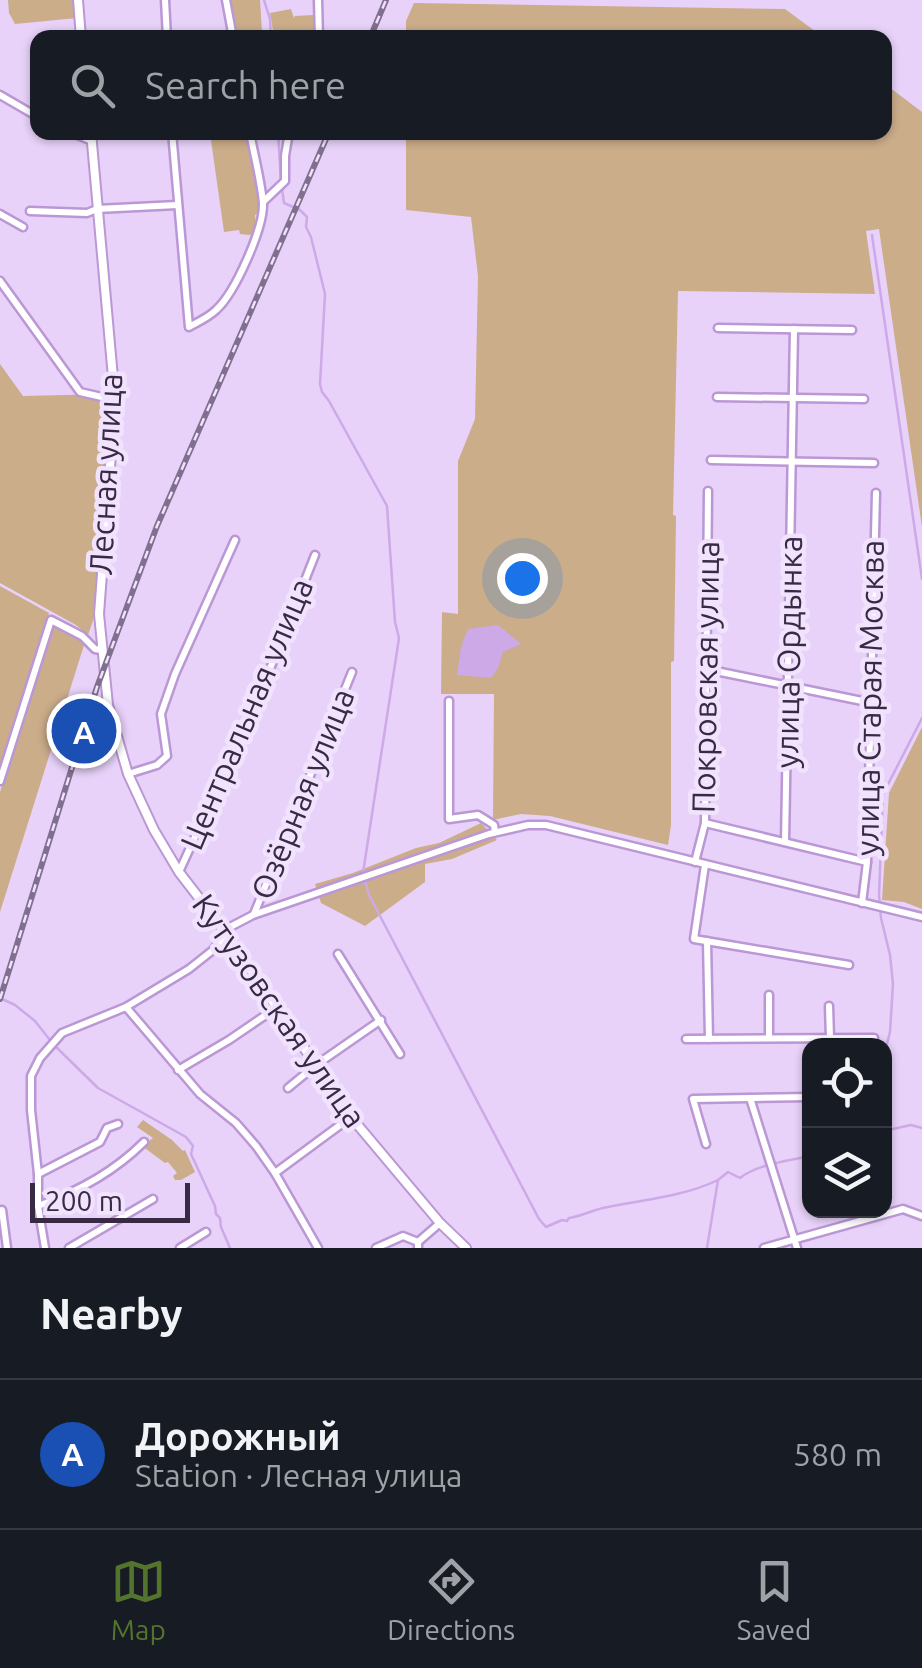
<!DOCTYPE html>
<meta charset="utf-8">
<style>
:root{--surface:#171b24;--page:#20242c;--text:#f1f3f6;--muted:#9ea1a6;--line:#363941;--accent:#53742c}
body{margin:0;font-family:Ubuntu,sans-serif;background:var(--page);color:var(--text)}
.controls{position:absolute;right:30px;bottom:30px;display:grid;overflow:hidden;border-radius:20px;box-shadow:0 2px 8px #0004}
.controls button{width:90px;height:90px;display:grid;place-items:center;padding:0;border:0;border-bottom:2px solid var(--line);background:var(--surface);color:var(--text);font:50px sans-serif}
.scale{position:absolute;left:30px;bottom:25px;width:160px;box-sizing:border-box;padding-left:10px;border:5px solid #392a44;border-top:0;font-size:28px;line-height:35px;white-space:nowrap;color:#392a44;-webkit-text-stroke:8px #f1e3fd;paint-order:stroke}
.you{position:absolute;left:522px;top:578px;width:35px;height:35px;margin:-25px;border:8px solid #fff;border-radius:50%;background:#1a73e8;box-shadow:0 0 0 15px #1a73e833}
.badge{display:grid;place-items:center;width:65px;height:65px;border-radius:50%;background:var(--accent);color:#fff;font-size:32px;font-weight:700}
.pin{position:absolute;translate:-50% -50%;border:5px solid #fff;box-shadow:0 2px 10px #0006}
.list{margin:0;padding:0;list-style:none}
h2{display:flex;justify-content:space-between;align-items:center;height:130px;margin:0;padding:0 40px;font-size:42px}
h2 small{font-size:32px;font-weight:400;color:var(--muted)}
.list li{display:grid;grid-template-columns:65px 1fr auto;gap:30px;align-items:center;box-sizing:border-box;height:150px;padding:0 40px;border-top:2px solid var(--line)}
.list b{display:block;font-size:38px;white-space:nowrap}
.list p{margin:0;font-size:32px;white-space:nowrap;color:var(--muted)}
.list em{font-size:32px;font-style:normal;color:var(--muted)}
.icon{flex:none;width:55px;height:55px;fill:none;stroke:currentColor;stroke-width:2;stroke-linecap:round;stroke-linejoin:round}
.map{position:relative;flex:none;width:922px;height:1248px;overflow:hidden}
.search{position:absolute;background:var(--surface);box-shadow:0 2px 8px #0004;left:30px;right:30px;top:30px;height:110px;display:flex;align-items:center;gap:25px;box-sizing:border-box;padding:0 35px;border-radius:20px;color:var(--muted);font-size:38px}
.sheet{height:280px;background:var(--surface)}
nav{display:flex;justify-content:space-around;align-items:center;box-sizing:border-box;height:140px;border-top:2px solid var(--line);background:var(--surface);font-size:28px;color:var(--muted)}
nav a{display:grid;justify-items:center;gap:5px}
nav .on{color:var(--accent)}
.map>svg:first-child{display:block}
</style>
<div class="map">
<svg width="922" height="1248" viewBox="0 0 922 1248">
<rect width="100%" height="100%" fill="#e8d2f9"/>
<g fill="#cbad8a">
<path d="M8 0H76L77 18 15 24 9 13Z"/>
<path d="M228 0H260L262 32 255 34H261V37H235Z"/>
<path d="M414 3 785 9 823 37H406V21Z"/>
<path d="M291 9 294 18 295 16 313 15 315 37H274L270 13Z"/>
<path d="M885 84 922 112V527L879 229 866 231 875 294 678 291 673 515 676 516 674 661 671 662V825L668 845 550 816 521 814 493 820 494 694H441L442 612 458 614V461L475 419 478 276 471 217 406 210V133L884 132Z"/>
<path d="M210 133H247L259 199V213L255 215 256 230 250 235 240 234 239 230 224 232Z"/>
<path d="M0 364 23 396 109 394 111 451 98 606 88 635 76 625 0 583Z"/>
<path d="M0 586 49 613 0 770Z"/>
<path d="M52 624 85 642 0 912V792Z"/>
<path d="M922 727V909L904 902 882 900 889 793Z"/>
<path d="M481 823 497 840 452 859 425 864V882L365 926 321 903 315 884 353 873 416 848 439 843Z"/>
<path d="M143 1120 172 1140 183 1151 185 1150 195 1172 181 1180H175L173 1176 177 1173 168 1162 165 1163 142 1146 153 1138 137 1127Z"/>
</g>
<path fill="#cda9e8" d="M498 625 521 644 503 652 498 668 491 678 457 675 461 647 468 629Z"/>
<g fill="none" stroke-linecap="round" stroke-linejoin="round">
<g stroke="#cda9e8" stroke-width="2.5">
<path d="M264 0 270 19 271 38"/>
<path d="M278 132 281 181"/>
<path d="M282 189 284 203 300 210 307 217 306 227 311 237 325 294 320 384 322 392 329 401 387 506 395 622 399 638 363 873 369 895 539 1219 546 1227 562 1220 567 1221 569 1218C583 1216 594 1209 608 1207 644 1200 685 1196 718 1180"/>
<path d="M872 235 922 579"/>
<path d="M0 998 15 1005 35 1021 53 1044 98 1088 186 1137 193 1146 191 1154 215 1206 216 1214 220 1218 221 1227 230 1248"/>
<path d="M884 1055 890 1032 893 984 890 955 881 918 879 895 883 794 922 718"/>
<path d="M884 1131 911 1125 922 1128"/>
<path d="M707 1248 718 1180 728 1172 740 1178C758 1164 788 1161 810 1156"/>
</g>
<g stroke="#bb97d5" stroke-width="11">
<g id="minor">
<path d="M165 0 167 38"/>
<path d="M226 0 233 38"/>
<path d="M318 0 319 38"/>
<path d="M0 95 38 117"/>
<path d="M70 132 92 141"/>
<path d="M172 132 189 327C198 322 209 317 216 310 235 293 264 228 263 203 261 180 254 155 250 132"/>
<path d="M264 201 285 181V156L289 132"/>
<path d="M30 211 87 213 97 209 177 205"/>
<path d="M0 214 23 227"/>
<path d="M0 281 80 392 115 400"/>
<path d="M718 328 852 330"/>
<path d="M717 397 864 399"/>
<path d="M711 460 874 463"/>
<path d="M706 669 872 703"/>
<path d="M449 701V819L478 815 494 825 495 832"/>
<path d="M128 774 157 765 167 756 161 714 175 674 235 540"/>
<path d="M0 781 51 620 82 636 95 649 101 650"/>
<path d="M705 823 867 862"/>
<path d="M785 842 794 329"/>
<path d="M695 862 705 823 708 491"/>
<path d="M705 865 694 939 849 965"/>
<path d="M179 872 258 699 315 555"/>
<path d="M862 903 867 862 876 493"/>
<path d="M254 914 352 672"/>
<path d="M707 941 709 1039"/>
<path d="M338 954 400 1054"/>
<path d="M769 995V1038"/>
<path d="M829 1006 830 1038"/>
<path d="M126 1007 200 1094 236 1123 256 1146 275 1173 318 1248"/>
<path d="M686 1039 874 1038"/>
<path d="M178 1070 229 1040 276 1008"/>
<path d="M288 1088 316 1065 381 1020"/>
<path d="M750 1098 797 1248"/>
<path d="M706 1144 693 1099 810 1097"/>
<path d="M275 1173 351 1117"/>
<path d="M38 1174 100 1142 107 1128 118 1124"/>
<path d="M38 1206C77 1192 115 1171 144 1142"/>
<path d="M2 1210 7 1248"/>
<path d="M418 1242 440 1223"/>
<path d="M45 1248 38 1206V1174L31 1110V1076L40 1058 62 1033 126 1007 189 969 213 950 232 926 253 915 489 834 528 825H546L922 917"/>
<path d="M69 1248 153 1199"/>
<path d="M180 1248 206 1232"/>
<path d="M376 1248 403 1236 418 1242V1248"/>
<path d="M764 1248 903 1209 922 1216"/>
</g>
</g>
<g stroke="#bb97d5" stroke-width="12">
<g id="tertiary">
<path d="M78 0 81 38"/>
<path d="M91 132 115 400 99 614 108 705 128 774 154 830 179 872 226 933 351 1117 440 1223 466 1248"/>
</g>
</g>
<use href="#minor" stroke="#fff" stroke-width="6"/>
<use href="#tertiary" stroke="#fff" stroke-width="8"/>
<g stroke="#806f8e" stroke-width="6">
<g id="rail">
<path d="M370 38 386 0"/>
<path d="M0 999 97 687 157 526 329 132"/>
</g>
</g>
<use href="#rail" stroke="#f1e3fd" stroke-width="2.5" stroke-dasharray="8" stroke-linecap="butt"/>
</g>
<g text-anchor="middle" stroke-width="9" stroke-linejoin="round" paint-order="stroke">
<g font-size="32" fill="#392a44" stroke="#f1e3fd">
<text transform="translate(106 474) rotate(-87)" y="11">Лесная улица</text>
<text transform="translate(789 652) rotate(-89)" y="11">улица Ордынка</text>
<text transform="translate(706 677) rotate(-89)" y="11">Покровская улица</text>
<text transform="translate(870 698) rotate(-89)" y="11">улица Старая Москва</text>
<text transform="translate(247 714) rotate(-67)" y="11">Центральная улица</text>
<text transform="translate(303 794) rotate(-68)" y="11">Озёрная улица</text>
<text transform="translate(279 1011) rotate(55)" y="11">Кутузовская улица</text>
</g>
</g>
</svg>
<div class="controls">
<button><svg class="icon" aria-label="locate" viewBox="0 0 24 24"><circle cx="12" cy="12" r="6"/><path d="M12 2v4M12 18v4M2 12h4M18 12h4"/></svg></button>
<button><svg class="icon" aria-label="layers" viewBox="0 0 24 24"><path d="M12 4l9 5-9 5-9-5zM3 14l9 5 9-5"/></svg></button>
</div>
<div class="scale">200 m</div>
<div class="you"></div>
<div class="pin badge" style="left:84px;top:731px;background:#1a4fb4">A</div>
<div class="search"><svg class="icon" aria-label="search" viewBox="0 0 24 24"><circle cx="10" cy="10" r="6"/><path d="M15 15l6 6"/></svg>Search here</div>
</div>
<section class="sheet">
<h2>Nearby<small></small></h2>
<ul class="list">
<li><span class="badge" style="background:#1a4fb4">A</span><div><b>Дорожный</b><p>Station · Лесная улица</p></div><em>580 m</em></li>
</ul>
</section>
<nav>
<a class="on"><svg class="icon" aria-label="map" viewBox="0 0 24 24"><path d="M3 6l6-2 6 2 6-2v14l-6 2-6-2-6 2zM9 4v14M15 6v14"/></svg>Map</a>
<a><svg class="icon" aria-label="directions" viewBox="0 0 24 24"><path d="M12 3l9 9-9 9-9-9zM9 14v-3h6M13 9l2 2-2 2"/></svg>Directions</a>
<a><svg class="icon" aria-label="saved" viewBox="0 0 24 24"><path d="M7 4h10v16l-5-4-5 4z"/></svg>Saved</a>
</nav>
